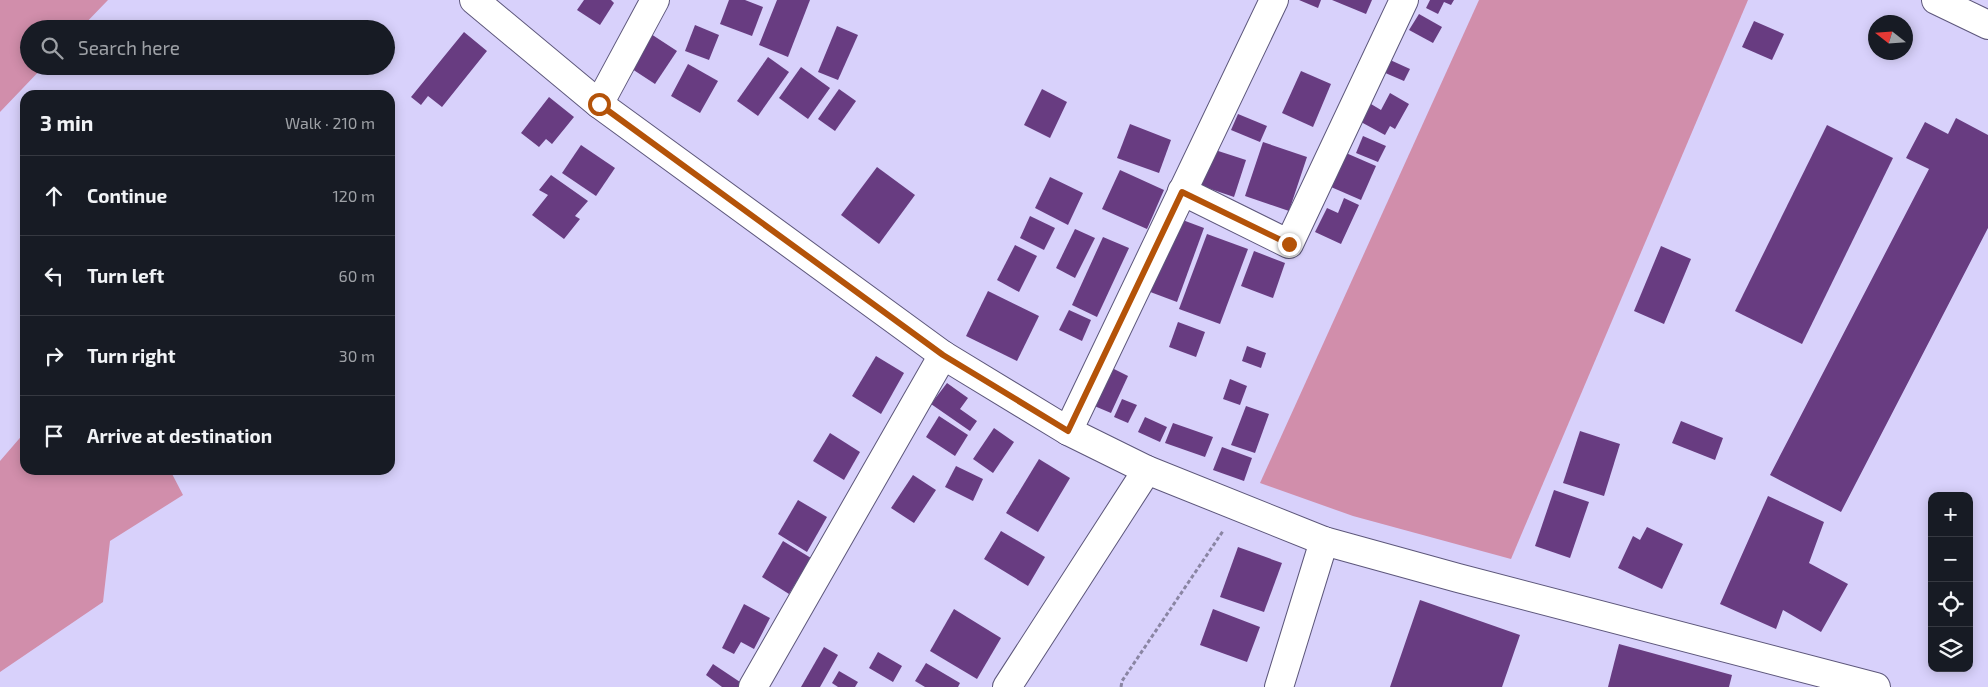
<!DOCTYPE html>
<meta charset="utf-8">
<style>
:root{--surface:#171b24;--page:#242831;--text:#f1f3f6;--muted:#9ea1a6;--line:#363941}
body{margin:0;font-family:"Exo 2",sans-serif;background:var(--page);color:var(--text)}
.controls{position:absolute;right:15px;bottom:15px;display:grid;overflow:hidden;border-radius:10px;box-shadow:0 2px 12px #0003}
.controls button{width:45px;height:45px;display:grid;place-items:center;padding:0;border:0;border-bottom:1px solid var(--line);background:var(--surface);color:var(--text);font:25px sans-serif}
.compass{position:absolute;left:1868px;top:15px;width:45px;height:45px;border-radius:50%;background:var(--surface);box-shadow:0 2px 12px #0003;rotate:287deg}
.stop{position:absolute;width:15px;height:15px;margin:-11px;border:4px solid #b45309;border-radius:50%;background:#fff}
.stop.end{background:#b45309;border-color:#fff;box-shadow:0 1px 5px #0008}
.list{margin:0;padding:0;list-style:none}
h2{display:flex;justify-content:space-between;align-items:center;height:65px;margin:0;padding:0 20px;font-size:21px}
h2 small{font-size:16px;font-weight:400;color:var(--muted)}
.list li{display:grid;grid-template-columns:32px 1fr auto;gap:15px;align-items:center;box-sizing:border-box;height:80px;padding:0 20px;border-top:1px solid var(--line)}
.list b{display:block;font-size:19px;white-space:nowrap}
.list em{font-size:16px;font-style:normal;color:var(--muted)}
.icon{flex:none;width:28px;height:28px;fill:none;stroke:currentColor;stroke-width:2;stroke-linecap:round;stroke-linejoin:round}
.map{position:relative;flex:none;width:1988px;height:687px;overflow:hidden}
.search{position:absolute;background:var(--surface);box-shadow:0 2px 12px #0003;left:20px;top:20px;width:375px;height:55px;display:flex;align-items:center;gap:12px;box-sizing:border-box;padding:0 18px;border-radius:28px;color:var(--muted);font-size:19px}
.panel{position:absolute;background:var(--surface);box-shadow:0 2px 12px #0003;left:20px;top:90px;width:375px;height:385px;border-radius:15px}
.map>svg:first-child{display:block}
</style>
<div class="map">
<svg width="1988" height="687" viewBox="0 0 1988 687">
<rect width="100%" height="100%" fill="#d8d1fb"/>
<g fill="#d18eab">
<path d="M0 0H108L80 29H29V66H44L0 112Z"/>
<path d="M1479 0H1748L1511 559 1353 516 1260 483Z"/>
<path d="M25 432V470H170L183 495 110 541 103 602 0 672V461Z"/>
</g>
<g fill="#683c81">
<path d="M584 0H611L614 3 600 25 577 10Z"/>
<path d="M729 0H745L763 7 752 36 720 24Z"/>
<path d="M777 0H810L788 57 759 45Z"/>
<path d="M1299 0H1321L1318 8Z"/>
<path d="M1332 0H1372L1366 14Z"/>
<path d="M1430 0H1454L1451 5 1444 2 1438 14 1426 8Z"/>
<path d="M1419 14 1442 27 1433 43 1409 30Z"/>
<path d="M1754 21 1784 34 1772 60 1742 47Z"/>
<path d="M695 25 719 35 709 60 685 51Z"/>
<path d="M837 26 858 35 838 80 818 72Z"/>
<path d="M464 32 487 51 442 107 428 96 421 105 411 97Z"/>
<path d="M651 34 677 51 655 84 629 67Z"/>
<path d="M768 57 789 72 758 116 737 101Z"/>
<path d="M1388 59 1410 69 1404 81 1383 72Z"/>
<path d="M688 64 718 81 700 113 671 96Z"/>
<path d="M801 67 830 88 808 119 779 98Z"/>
<path d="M1301 71 1331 84 1313 127 1282 113Z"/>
<path d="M839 89 856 101 835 131 818 119Z"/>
<path d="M1042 89 1067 102 1050 138 1024 125Z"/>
<path d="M1390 93 1409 104 1395 129 1390 126 1385 135 1361 122 1371 104 1381 110Z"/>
<path d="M549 97 574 117 552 144 546 139 539 147 521 133Z"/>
<path d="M1238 114 1267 126 1260 142 1231 130Z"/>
<path d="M1956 118 1988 135V228L1841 512 1770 475 1929 169 1906 158 1925 122 1948 134Z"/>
<path d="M1130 124 1171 140 1159 173 1117 158Z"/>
<path d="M1827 125 1893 158 1802 344 1735 311Z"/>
<path d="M1363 136 1386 146 1378 162 1356 153Z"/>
<path d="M1263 142 1307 157 1289 211 1245 196Z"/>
<path d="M581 145 615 168 596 196 562 173Z"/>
<path d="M1212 149 1246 160 1234 197 1199 185Z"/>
<path d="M1346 153 1376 166 1361 200 1331 187Z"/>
<path d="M877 167 915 195 879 244 841 215Z"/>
<path d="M1120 170 1164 190 1147 229 1102 209Z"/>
<path d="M551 175 588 201 575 216 580 219 564 239 532 215 548 195 539 190Z"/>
<path d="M1050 177 1083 193 1068 225 1035 208Z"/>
<path d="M1344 198 1359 205 1341 244 1315 232 1327 208 1338 213Z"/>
<path d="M1030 216 1055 228 1044 250 1020 238Z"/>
<path d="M1172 216 1204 228 1177 302 1145 290Z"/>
<path d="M1075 229 1095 238 1075 278 1056 268Z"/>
<path d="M1207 234 1248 249 1220 324 1179 309Z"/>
<path d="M1103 237 1129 248 1097 317 1072 305Z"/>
<path d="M1015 245 1037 256 1019 292 997 280Z"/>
<path d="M1661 246 1691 259 1664 324 1634 311Z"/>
<path d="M1254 251 1285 263 1273 298 1241 286Z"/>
<path d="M988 291 1039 316 1017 361 966 336Z"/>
<path d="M1069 310 1091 320 1082 341 1059 330Z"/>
<path d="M1178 322 1205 332 1196 357 1169 347Z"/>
<path d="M1247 346 1266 353 1261 368 1242 361Z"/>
<path d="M876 356 904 373 881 414 852 396Z"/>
<path d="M1110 367 1128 376 1111 413 1092 405Z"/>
<path d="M1230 379 1247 386 1240 405 1223 399Z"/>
<path d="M947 383 968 398 960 409 977 421 970 431 931 404Z"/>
<path d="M1122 399 1137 405 1128 423 1114 417Z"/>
<path d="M1246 406 1269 414 1255 453 1231 445Z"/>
<path d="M939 416 968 435 955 456 926 437Z"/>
<path d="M1145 417 1167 427 1160 442 1138 432Z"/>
<path d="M1681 421 1723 438 1715 460 1672 443Z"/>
<path d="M1173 423 1213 437 1205 457 1165 443Z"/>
<path d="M994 428 1014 442 993 473 973 459Z"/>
<path d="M1580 431 1620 444 1604 496 1563 483Z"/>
<path d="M830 433 860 452 844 480 813 461Z"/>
<path d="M1222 447 1252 458 1244 481 1213 470Z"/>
<path d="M1039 459 1070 478 1038 532 1006 513Z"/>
<path d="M956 466 983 479 973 501 945 487Z"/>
<path d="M913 475 936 490 914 523 891 508Z"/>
<path d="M1554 490 1589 502 1570 558 1535 546Z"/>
<path d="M1768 496 1824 522 1809 563 1848 584 1821 632 1783 610 1776 629 1720 604Z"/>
<path d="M798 500 827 517 807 552 778 534Z"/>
<path d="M1647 527 1683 544 1662 589 1618 568 1633 536 1640 540Z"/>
<path d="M1001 531 1045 557 1028 586 984 559Z"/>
<path d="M783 541 811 558 789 594 762 577Z"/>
<path d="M1238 547 1282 563 1264 612 1220 597Z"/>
<path d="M1420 600 1520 635 1502 687H1390Z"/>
<path d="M744 604 770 618 754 649 741 642 734 654 722 648Z"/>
<path d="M954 609 1001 638 977 679 930 651Z"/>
<path d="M1213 609 1260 627 1247 662 1200 645Z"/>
<path d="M1619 644 1732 675 1729 687H1608Z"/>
<path d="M824 647 838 655 820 687H801Z"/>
<path d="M878 652 902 666 893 682 869 668Z"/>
<path d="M926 663 960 683 958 687H925L915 681Z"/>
<path d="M713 664 743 684 741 687H722L706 675Z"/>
<path d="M839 671 858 682 855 687H838L832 683Z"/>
</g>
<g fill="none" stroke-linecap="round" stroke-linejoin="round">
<g stroke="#5d577b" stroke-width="30">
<g id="minor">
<path d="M474 0 599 104 943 355 1068 431 1147 470 1324 541 1458 578 1876 687"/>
<path d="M599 104 655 0"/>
<path d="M1182 191 1289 244 1404 0"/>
<path d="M1068 431 1274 0"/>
<path d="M753 687 943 355"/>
<path d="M1007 687 1147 470"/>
<path d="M1279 687 1324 541"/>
</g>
</g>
<g stroke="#5d577b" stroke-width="30">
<path id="primary" d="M1936 0 1988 25"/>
</g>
<path stroke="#8a85a3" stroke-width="3" stroke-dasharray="4 2.5" stroke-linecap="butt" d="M1121 687 1122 681 1223 531"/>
<use href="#minor" stroke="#fff" stroke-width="28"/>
<use href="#primary" stroke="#fff" stroke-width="28"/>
</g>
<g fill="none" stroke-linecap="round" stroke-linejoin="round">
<path stroke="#b45309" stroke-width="6" d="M599 104 943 355 1068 431 1182 192 1289 244"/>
</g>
</svg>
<div class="controls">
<button>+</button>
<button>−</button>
<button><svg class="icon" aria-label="locate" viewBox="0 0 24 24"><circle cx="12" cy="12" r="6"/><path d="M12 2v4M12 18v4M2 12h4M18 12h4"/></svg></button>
<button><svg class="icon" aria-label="layers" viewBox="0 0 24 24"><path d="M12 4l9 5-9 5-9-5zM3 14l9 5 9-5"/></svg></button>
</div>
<svg class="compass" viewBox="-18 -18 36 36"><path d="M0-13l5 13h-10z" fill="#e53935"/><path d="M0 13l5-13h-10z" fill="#9ea1a6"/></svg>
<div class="stop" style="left:599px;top:104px"></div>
<div class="stop end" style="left:1289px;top:244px"></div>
<div class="search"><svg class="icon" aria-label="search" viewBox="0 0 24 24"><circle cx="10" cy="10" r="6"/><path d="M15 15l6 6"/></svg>Search here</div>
<section class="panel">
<h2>3 min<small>Walk · 210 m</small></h2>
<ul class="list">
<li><svg class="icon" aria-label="ahead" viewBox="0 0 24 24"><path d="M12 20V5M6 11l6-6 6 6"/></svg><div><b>Continue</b></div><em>120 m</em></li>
<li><svg class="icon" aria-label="left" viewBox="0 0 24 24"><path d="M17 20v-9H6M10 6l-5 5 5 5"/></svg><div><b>Turn left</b></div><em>60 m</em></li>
<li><svg class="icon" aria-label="right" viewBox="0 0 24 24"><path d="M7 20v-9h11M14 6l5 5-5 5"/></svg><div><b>Turn right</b></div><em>30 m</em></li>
<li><svg class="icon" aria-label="arrive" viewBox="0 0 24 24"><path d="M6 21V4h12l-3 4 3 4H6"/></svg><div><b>Arrive at destination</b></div></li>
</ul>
</section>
</div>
